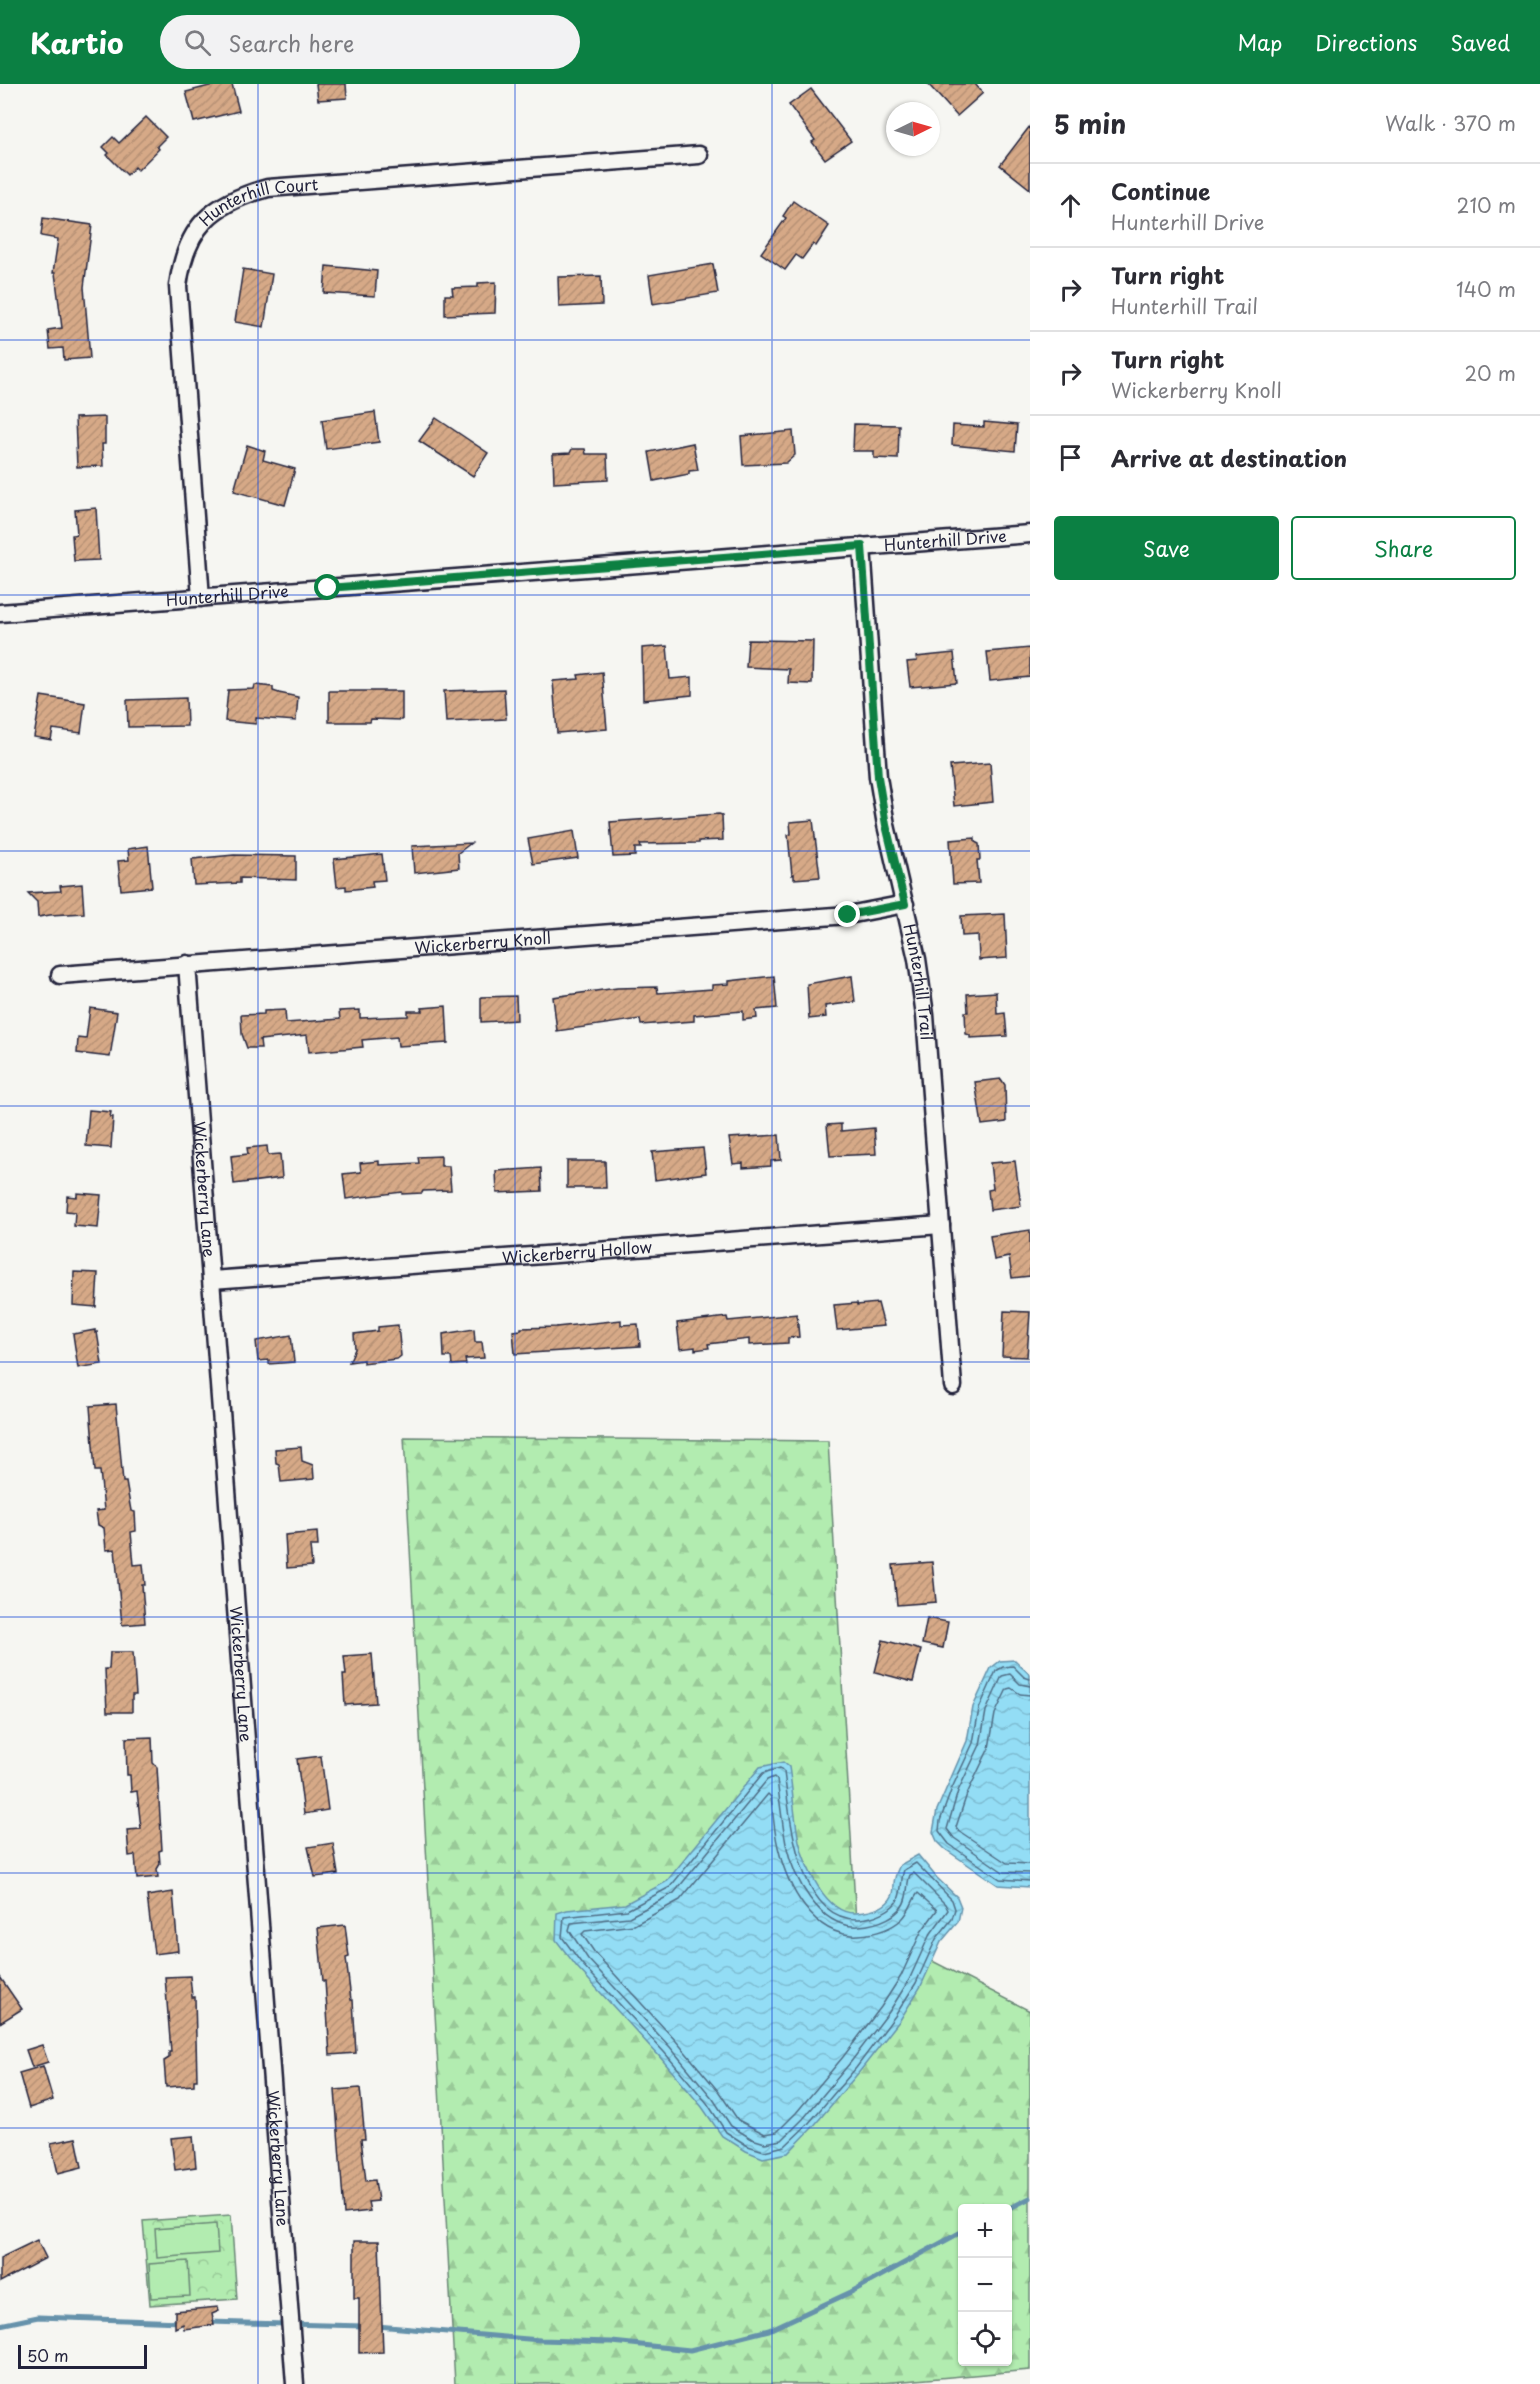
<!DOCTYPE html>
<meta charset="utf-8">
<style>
:root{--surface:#fff;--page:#f2f2f3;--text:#2b2b33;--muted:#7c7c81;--line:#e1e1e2;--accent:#0b8043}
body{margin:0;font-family:"Playpen Sans",sans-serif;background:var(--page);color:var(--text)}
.controls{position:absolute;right:18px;bottom:18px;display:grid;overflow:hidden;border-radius:6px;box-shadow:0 2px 4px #0004}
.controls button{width:54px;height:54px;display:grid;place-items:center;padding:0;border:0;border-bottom:2px solid var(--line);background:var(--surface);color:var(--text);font:30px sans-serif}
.compass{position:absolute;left:886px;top:18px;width:54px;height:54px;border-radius:50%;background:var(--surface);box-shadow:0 2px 4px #0004;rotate:85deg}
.scale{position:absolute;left:18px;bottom:15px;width:129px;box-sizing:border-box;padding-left:6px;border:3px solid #22223b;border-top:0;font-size:16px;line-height:21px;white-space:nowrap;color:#22223b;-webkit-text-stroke:4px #f6f6f2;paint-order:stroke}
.stop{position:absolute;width:18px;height:18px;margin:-14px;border:4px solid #0b8043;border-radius:50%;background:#fff}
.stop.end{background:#0b8043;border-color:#fff;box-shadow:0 2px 6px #0008}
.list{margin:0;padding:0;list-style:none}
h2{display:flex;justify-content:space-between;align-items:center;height:78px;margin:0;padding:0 24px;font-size:26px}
h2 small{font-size:20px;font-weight:400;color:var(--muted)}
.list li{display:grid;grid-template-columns:39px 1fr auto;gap:18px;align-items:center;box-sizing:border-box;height:84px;padding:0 24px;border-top:2px solid var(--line)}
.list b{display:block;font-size:22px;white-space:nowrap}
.list p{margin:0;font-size:20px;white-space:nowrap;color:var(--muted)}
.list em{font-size:20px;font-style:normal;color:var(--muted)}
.actions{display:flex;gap:12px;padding:18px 24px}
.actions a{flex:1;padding:14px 0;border:2px solid var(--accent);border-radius:6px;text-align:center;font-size:21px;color:var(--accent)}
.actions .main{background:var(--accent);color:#fff}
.icon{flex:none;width:33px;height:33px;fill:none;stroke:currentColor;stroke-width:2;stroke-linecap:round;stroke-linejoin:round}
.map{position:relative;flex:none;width:1030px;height:2300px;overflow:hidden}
header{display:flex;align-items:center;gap:36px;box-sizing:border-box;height:84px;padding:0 30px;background:var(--accent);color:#fff}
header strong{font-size:28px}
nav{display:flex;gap:33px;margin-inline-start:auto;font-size:21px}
.search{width:420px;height:54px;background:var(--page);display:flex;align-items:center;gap:15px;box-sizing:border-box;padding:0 21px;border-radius:33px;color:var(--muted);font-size:22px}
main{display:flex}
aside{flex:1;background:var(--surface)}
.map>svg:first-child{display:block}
</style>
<header>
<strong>Kartio</strong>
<div class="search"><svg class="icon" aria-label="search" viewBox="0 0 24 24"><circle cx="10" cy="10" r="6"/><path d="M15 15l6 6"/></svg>Search here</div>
<nav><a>Map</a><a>Directions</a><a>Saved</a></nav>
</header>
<main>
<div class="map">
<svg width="1030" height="2300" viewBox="0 0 1030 2300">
<defs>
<pattern id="forest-firs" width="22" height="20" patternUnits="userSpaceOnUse" patternTransform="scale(1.5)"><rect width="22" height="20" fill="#b2ecb0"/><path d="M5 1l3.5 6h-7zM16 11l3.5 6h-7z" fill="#99ca98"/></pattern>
<pattern id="park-crowns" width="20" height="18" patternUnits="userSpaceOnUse" patternTransform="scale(1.5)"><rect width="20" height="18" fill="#b2ecb0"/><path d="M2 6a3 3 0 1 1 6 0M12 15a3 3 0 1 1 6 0" fill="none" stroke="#99ca98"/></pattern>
<pattern id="water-waves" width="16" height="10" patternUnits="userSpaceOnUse" patternTransform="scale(1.5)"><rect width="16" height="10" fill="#93ddf5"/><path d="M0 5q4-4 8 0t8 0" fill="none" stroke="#7ebdd3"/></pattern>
<pattern id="building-hatch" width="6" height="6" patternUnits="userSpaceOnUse" patternTransform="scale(1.5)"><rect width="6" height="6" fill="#d6a987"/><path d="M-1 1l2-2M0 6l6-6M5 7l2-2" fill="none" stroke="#b79175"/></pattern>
</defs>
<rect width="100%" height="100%" fill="#f6f6f2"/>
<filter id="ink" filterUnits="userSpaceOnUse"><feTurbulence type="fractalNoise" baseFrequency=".0167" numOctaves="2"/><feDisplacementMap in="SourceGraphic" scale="12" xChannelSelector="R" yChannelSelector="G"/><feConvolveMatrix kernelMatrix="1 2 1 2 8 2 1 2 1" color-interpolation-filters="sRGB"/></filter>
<g filter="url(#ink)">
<path fill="url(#forest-firs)" stroke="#6a8776" stroke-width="1.5" fill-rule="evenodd" d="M404 1353 828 1357 856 1838 1030 1927V2286L870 2300H455ZM963 2124H1008V2278H963Z"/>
<path fill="url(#park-crowns)" stroke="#6a8776" stroke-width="1.5" d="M231 2131 237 2215 150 2221 143 2137Z"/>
<g fill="#b2ecb0" stroke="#6a8776" stroke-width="1.5">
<path d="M216 2140 218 2169 157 2174 155 2145Z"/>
<path d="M188 2177 190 2212 151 2214 149 2180Z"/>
</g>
<g fill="url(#water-waves)" stroke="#6692ab" stroke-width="1.5">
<path d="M1015 1576 1030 1591V1803L998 1801 945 1765 937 1757 933 1748 937 1726 967 1657 973 1623 991 1584 1000 1577Z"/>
<path d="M783 1678 789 1683C793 1708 794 1733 799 1757 805 1782 826 1831 856 1829 869 1828 886 1825 892 1812 895 1807 893 1799 895 1794 896 1789 898 1785 900 1781L918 1771 937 1794 957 1813 961 1823 958 1838 941 1858 921 1902 900 1936 860 1987 812 2044 788 2069 763 2074 746 2067 722 2052 702 2023 659 1972 577 1883 556 1856 557 1829 567 1826 625 1820 666 1798 760 1683Z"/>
</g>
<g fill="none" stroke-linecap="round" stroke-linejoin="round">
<g stroke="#4f6d85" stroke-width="1.5">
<path d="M1030 1595 1024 1593 1013 1582 1003 1583 996 1587 979 1625 973 1659 952 1704 940 1737 939 1747 949 1760 1000 1795 1030 1797"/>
<path d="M1030 1602 1020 1600 1010 1590 1002 1592 986 1627 980 1661 958 1707 947 1745 954 1754 1003 1788 1030 1789"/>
<path d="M1030 1611 1020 1610 1011 1604 1007 1605 995 1630 989 1664 967 1710 956 1743 959 1747 1007 1779 1030 1780"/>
<path d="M780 1684 784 1688C790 1731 797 1839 860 1835 873 1834 894 1827 899 1813 902 1804 901 1794 904 1786L916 1779 952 1816 955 1825 952 1835 936 1855 916 1899 895 1932 856 1984 808 2040 785 2062 764 2067 748 2062 726 2048 707 2019 664 1968 582 1880 562 1853 564 1833 627 1826 670 1803 763 1689Z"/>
<path d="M774 1693 777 1696C780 1717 782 1739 786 1760 793 1793 819 1845 859 1842 876 1841 902 1833 906 1813 908 1805 907 1798 910 1791L914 1789 945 1820 948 1826 929 1852 909 1896 889 1928 850 1979 803 2035 782 2056 765 2059 752 2055 731 2042 713 2015 670 1963 588 1875 569 1846 571 1839 629 1833 674 1809 767 1696Z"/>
<path d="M768 1710 771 1713C773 1729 774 1747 778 1763 787 1802 813 1854 859 1851 874 1850 890 1846 902 1835 911 1826 912 1816 918 1809L937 1826 921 1848 901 1892 881 1923 843 1973 796 2029 777 2048 765 2050 738 2036 719 2008 676 1957 595 1869 582 1850 585 1847 634 1841 680 1816Z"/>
</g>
<g stroke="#6692ab" stroke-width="5">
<path d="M1008 2125 1030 2114"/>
<path d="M209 2238 364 2242"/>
<path d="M0 2241 38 2233 182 2238"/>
<path d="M377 2242 540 2256 612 2258 690 2266 769 2246 851 2208 963 2147"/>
</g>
</g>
<g fill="url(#building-hatch)" stroke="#22223b" stroke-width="1.5">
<path d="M217 0H232L239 27 194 38 186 8Z"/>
<path d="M316 0H346L347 14 318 16Z"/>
<path d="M928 0H975L983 9 957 32Z"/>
<path d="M811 5 851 57 825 75 812 58 815 56 789 21Z"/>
<path d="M146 33 166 53 157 62 159 65 138 86 135 83 127 91 107 71 109 69 103 63 113 53 119 59Z"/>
<path d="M1030 42V105L1000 81Z"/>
<path d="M793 117 829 142 816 162 813 160 802 175 796 171 785 186 761 169 786 134 783 132Z"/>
<path d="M43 134 92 141 84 203 90 274 64 276 63 264 50 265 48 246 62 244 55 189H53L58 155 41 152Z"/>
<path d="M713 180 718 209 653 220 649 191Z"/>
<path d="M326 182 377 187 375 212 324 209Z"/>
<path d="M243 185 272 190 264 243 235 238Z"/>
<path d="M601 192 602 221 559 223 558 193Z"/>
<path d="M496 198 495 229 445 231V211H453L452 204 478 203V199Z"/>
<path d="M375 328 379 358 326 365 322 336Z"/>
<path d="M105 333V360H102L103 382 77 383 75 334Z"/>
<path d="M436 334 488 369 473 392 419 357Z"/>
<path d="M984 338 1017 341 1015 367 952 361 953 341 984 343Z"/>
<path d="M854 340 899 341 898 375 874 374V367H853Z"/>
<path d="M793 347 795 371 786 379 743 381 741 352Z"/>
<path d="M693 359 698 386 689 387V390L654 397 649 368Z"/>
<path d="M247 361 265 367 263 376 295 385 285 421 234 407Z"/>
<path d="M572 365H585L586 370H607L608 396 554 399 553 370 570 369Z"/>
<path d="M96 424 99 476 74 477 72 451 77 450 75 426Z"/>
<path d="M748 556 813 557 812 600 788 599 789 585 746 583Z"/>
<path d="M667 562 670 595 692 593V611L643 616 642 564Z"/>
<path d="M1030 564V593L990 597 987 568Z"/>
<path d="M954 569 957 599 910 603 907 578 917 577 916 573Z"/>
<path d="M602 588 607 645 557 649 553 597 579 595 578 591Z"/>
<path d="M255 601 273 603V607L279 609 298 613 296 637 256 634V640L225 637 228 606 254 605Z"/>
<path d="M504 605 506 635 446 638 444 607Z"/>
<path d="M329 607H402V636L371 635 370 638H329Z"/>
<path d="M41 612 85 619 81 649 53 645 51 656 34 653Z"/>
<path d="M186 614 187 642 128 643 127 616Z"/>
<path d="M990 679 993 718 954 722 950 682Z"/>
<path d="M719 730 722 731 723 756 699 757V759L640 760 641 764H635V772L613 773 610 738Z"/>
<path d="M813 736 820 793 794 795V790L792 791 788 751 791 750 790 738Z"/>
<path d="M574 747 578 774 533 780 528 755Z"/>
<path d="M975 754V758L979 760 980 776H977L979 799 953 800 950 756Z"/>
<path d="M471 759 458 769 459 784 414 789 412 762Z"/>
<path d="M148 762 152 803 121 806 118 777 129 776 128 765Z"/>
<path d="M382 770 385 796 372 797 373 803 346 806V802L337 803 334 775Z"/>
<path d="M234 771 296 772V796L240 794V799L194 801 192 775Z"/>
<path d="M82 800 84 829 50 831 38 833 37 818 28 809 61 807 60 802Z"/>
<path d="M1005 830 1007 874 979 876 978 851 962 852 961 832Z"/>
<path d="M774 892 777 924 756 926 757 934 743 936V927L694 931V937L641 941 640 935 557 947 553 913 617 904 657 903 658 909 712 905V901L729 900V897Z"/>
<path d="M852 892 855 918 825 922 826 933 809 935 807 900Z"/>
<path d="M996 908 997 930 1005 929 1007 952 970 954V951L966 950 965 928H968L967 910Z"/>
<path d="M516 912 517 936 481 938V913Z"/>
<path d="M446 922 448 959 398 962 397 953 362 956 363 963 309 968 307 951 260 956 261 964H247L242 950 241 931 264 930V927L285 926 286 939 340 935 339 927 360 926V934L408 932V927H423L422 924Z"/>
<path d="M90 924 117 928 110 973 77 969 78 954 86 955Z"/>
<path d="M1001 995 1005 1001 1006 1038 982 1041 975 998Z"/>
<path d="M89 1026 111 1028 110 1033H113L111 1064 86 1062Z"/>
<path d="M841 1040V1047L874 1044 876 1070 830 1072 827 1041Z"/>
<path d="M779 1051 781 1076 771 1077V1082L743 1084V1079L733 1080 729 1054Z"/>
<path d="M267 1062 268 1071 280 1070 282 1094 234 1100 231 1072 248 1070 247 1064Z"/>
<path d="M703 1064 706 1089 655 1096 652 1068Z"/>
<path d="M441 1072V1082H449L451 1106 423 1107 422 1109 402 1110V1108L346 1115 343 1090 361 1088 360 1079 379 1077V1081L419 1079 418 1073Z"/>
<path d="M567 1077H605L606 1104H567Z"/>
<path d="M1015 1077 1021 1122 990 1126 988 1106 993 1105 990 1079Z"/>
<path d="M541 1084 542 1107 497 1109 496 1087Z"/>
<path d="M77 1109 101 1111 98 1144 74 1142 75 1128 66 1127 67 1112 77 1113Z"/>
<path d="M1030 1146V1192L1012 1194 1009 1173 994 1176 990 1152Z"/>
<path d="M74 1188 98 1189 96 1223 73 1221Z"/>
<path d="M857 1219V1221L878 1219 884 1242 837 1246 834 1221Z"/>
<path d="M1004 1227 1030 1228 1027 1273 1002 1272Z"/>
<path d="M797 1230 799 1253 788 1254V1259L749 1261V1255L708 1260 709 1264 695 1266V1263L680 1265 677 1239 727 1233 728 1237Z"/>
<path d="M621 1236V1241L638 1240 640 1262 515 1270 513 1247 521 1246V1244L556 1243Z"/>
<path d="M398 1241 401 1272 397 1275 363 1279V1276L349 1278 355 1265 354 1250 378 1247V1243Z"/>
<path d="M474 1245 475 1258H482L484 1274 465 1275 466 1280 452 1281 451 1273H444L443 1250Z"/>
<path d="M95 1246V1249L97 1248 102 1280 78 1284 73 1250Z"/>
<path d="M291 1251 294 1278 269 1280V1276L258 1277 256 1257Z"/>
<path d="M116 1320 123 1398H126L131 1427 135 1428 136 1447 131 1448 134 1481 143 1480 145 1501H142L145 1539 122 1541 115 1465 106 1466 104 1444 98 1441 96 1427 104 1426 100 1387H95L90 1322Z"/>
<path d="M301 1363 302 1377 313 1381 314 1395 281 1398 279 1380 276 1379 275 1365Z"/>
<path d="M317 1448 318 1462H310L312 1482 287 1484 285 1451Z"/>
<path d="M932 1478 936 1518 897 1521 893 1481Z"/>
<path d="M927 1534 948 1538 943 1564 922 1560Z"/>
<path d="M883 1556 921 1566 913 1598 875 1588Z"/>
<path d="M110 1568H133L136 1611H132V1628H107L105 1585H109Z"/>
<path d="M372 1570 376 1619 345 1621 343 1591H346L344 1572Z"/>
<path d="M152 1653 153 1679 157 1683 162 1766 159 1767 160 1780 157 1785 158 1793 137 1795 135 1771 129 1772 127 1746 141 1745 137 1707 131 1708 130 1691H127L126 1654Z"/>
<path d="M321 1672 328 1726 304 1730 297 1675Z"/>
<path d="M333 1759 338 1790 315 1793 308 1763Z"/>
<path d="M173 1808 178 1867 154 1870 147 1812Z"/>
<path d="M345 1841 349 1873 346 1874 351 1916H353L356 1969 330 1971 325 1897H323L318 1844Z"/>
<path d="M190 1892 192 1913H195L197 1996H194V2001L166 2003 164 1977 169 1974V1968H171L165 1893Z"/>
<path d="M0 1893 22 1925 0 1939Z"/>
<path d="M42 1961 48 1978 32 1983 26 1966Z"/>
<path d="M43 1982 53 2016 29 2024 19 1989Z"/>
<path d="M360 2004 365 2055H361L366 2097 375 2096 378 2117 368 2118 370 2127 344 2130 335 2006Z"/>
<path d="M193 2052 196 2083 175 2086 171 2054Z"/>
<path d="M76 2054 82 2083 58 2089 51 2059Z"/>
<path d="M37 2156 46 2174 0 2198V2174Z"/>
<path d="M354 2157H379L383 2268 359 2269V2214H354Z"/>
<path d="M218 2223 219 2227 212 2230 214 2241 184 2245 183 2240 175 2244V2227Z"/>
</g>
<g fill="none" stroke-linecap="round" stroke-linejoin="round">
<g stroke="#22223b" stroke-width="21">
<g id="minor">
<path id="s1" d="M862 462 878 693 886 741 917 875 925 931 953 1302"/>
<path id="s2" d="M201 514 178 202C186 142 212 119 268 104L699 71"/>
<path id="s3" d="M0 529 1030 450"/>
<path id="s4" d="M187 880 295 2300"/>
<path id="s5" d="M60 891 848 831 905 820"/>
<path id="s6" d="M212 1196 941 1141"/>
</g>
</g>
<use href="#minor" stroke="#f6f6f2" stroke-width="16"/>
</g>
</g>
<g fill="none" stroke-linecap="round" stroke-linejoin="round" filter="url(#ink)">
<path stroke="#0b8043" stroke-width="8" d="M328 504 862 462 878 693 886 741 905 820 848 831"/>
</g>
<path fill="none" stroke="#1d4ed8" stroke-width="1.5" stroke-opacity="0.55" d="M258 0V2300M515 0V2300M772 0V2300M0 256H1030M0 511H1030M0 767H1030M0 1022H1030M0 1278H1030M0 1533H1030M0 1789H1030M0 2044H1030"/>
<g text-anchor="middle" stroke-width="5" stroke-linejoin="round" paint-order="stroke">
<g font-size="16" fill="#22223b" stroke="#f6f6f2">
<text dy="6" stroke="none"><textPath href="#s2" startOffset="444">Hunterhill Court</textPath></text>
<text dy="6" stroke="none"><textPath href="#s3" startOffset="948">Hunterhill Drive</textPath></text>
<text dy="6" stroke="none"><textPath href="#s3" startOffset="228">Hunterhill Drive</textPath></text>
<text dy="6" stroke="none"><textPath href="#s5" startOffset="424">Wickerberry Knoll</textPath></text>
<text dy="6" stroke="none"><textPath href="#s1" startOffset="441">Hunterhill Trail</textPath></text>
<text dy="6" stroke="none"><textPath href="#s4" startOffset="226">Wickerberry Lane</textPath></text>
<text dy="6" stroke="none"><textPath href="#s6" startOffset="366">Wickerberry Hollow</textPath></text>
<text dy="6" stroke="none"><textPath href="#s4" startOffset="712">Wickerberry Lane</textPath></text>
<text dy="6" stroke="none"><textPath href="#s4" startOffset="1198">Wickerberry Lane</textPath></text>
</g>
</g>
</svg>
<div class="controls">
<button>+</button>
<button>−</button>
<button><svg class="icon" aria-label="locate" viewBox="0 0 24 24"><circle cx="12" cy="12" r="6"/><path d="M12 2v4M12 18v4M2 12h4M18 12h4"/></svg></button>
</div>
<svg class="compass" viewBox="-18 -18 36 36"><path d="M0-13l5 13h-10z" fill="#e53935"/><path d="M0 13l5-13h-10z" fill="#7c7c81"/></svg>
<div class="scale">50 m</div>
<div class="stop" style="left:328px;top:504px"></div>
<div class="stop end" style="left:848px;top:831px"></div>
</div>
<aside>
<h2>5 min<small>Walk · 370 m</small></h2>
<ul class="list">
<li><svg class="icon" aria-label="ahead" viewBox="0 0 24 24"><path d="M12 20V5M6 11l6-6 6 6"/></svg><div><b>Continue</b><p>Hunterhill Drive</p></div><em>210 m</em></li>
<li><svg class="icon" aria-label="right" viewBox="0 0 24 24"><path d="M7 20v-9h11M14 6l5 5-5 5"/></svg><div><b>Turn right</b><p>Hunterhill Trail</p></div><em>140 m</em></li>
<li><svg class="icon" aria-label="right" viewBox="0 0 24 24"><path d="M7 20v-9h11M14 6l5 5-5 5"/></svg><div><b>Turn right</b><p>Wickerberry Knoll</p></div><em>20 m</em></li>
<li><svg class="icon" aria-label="arrive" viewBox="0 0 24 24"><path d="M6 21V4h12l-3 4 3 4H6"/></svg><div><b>Arrive at destination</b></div></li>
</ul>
<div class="actions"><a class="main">Save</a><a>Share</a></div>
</aside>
</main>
